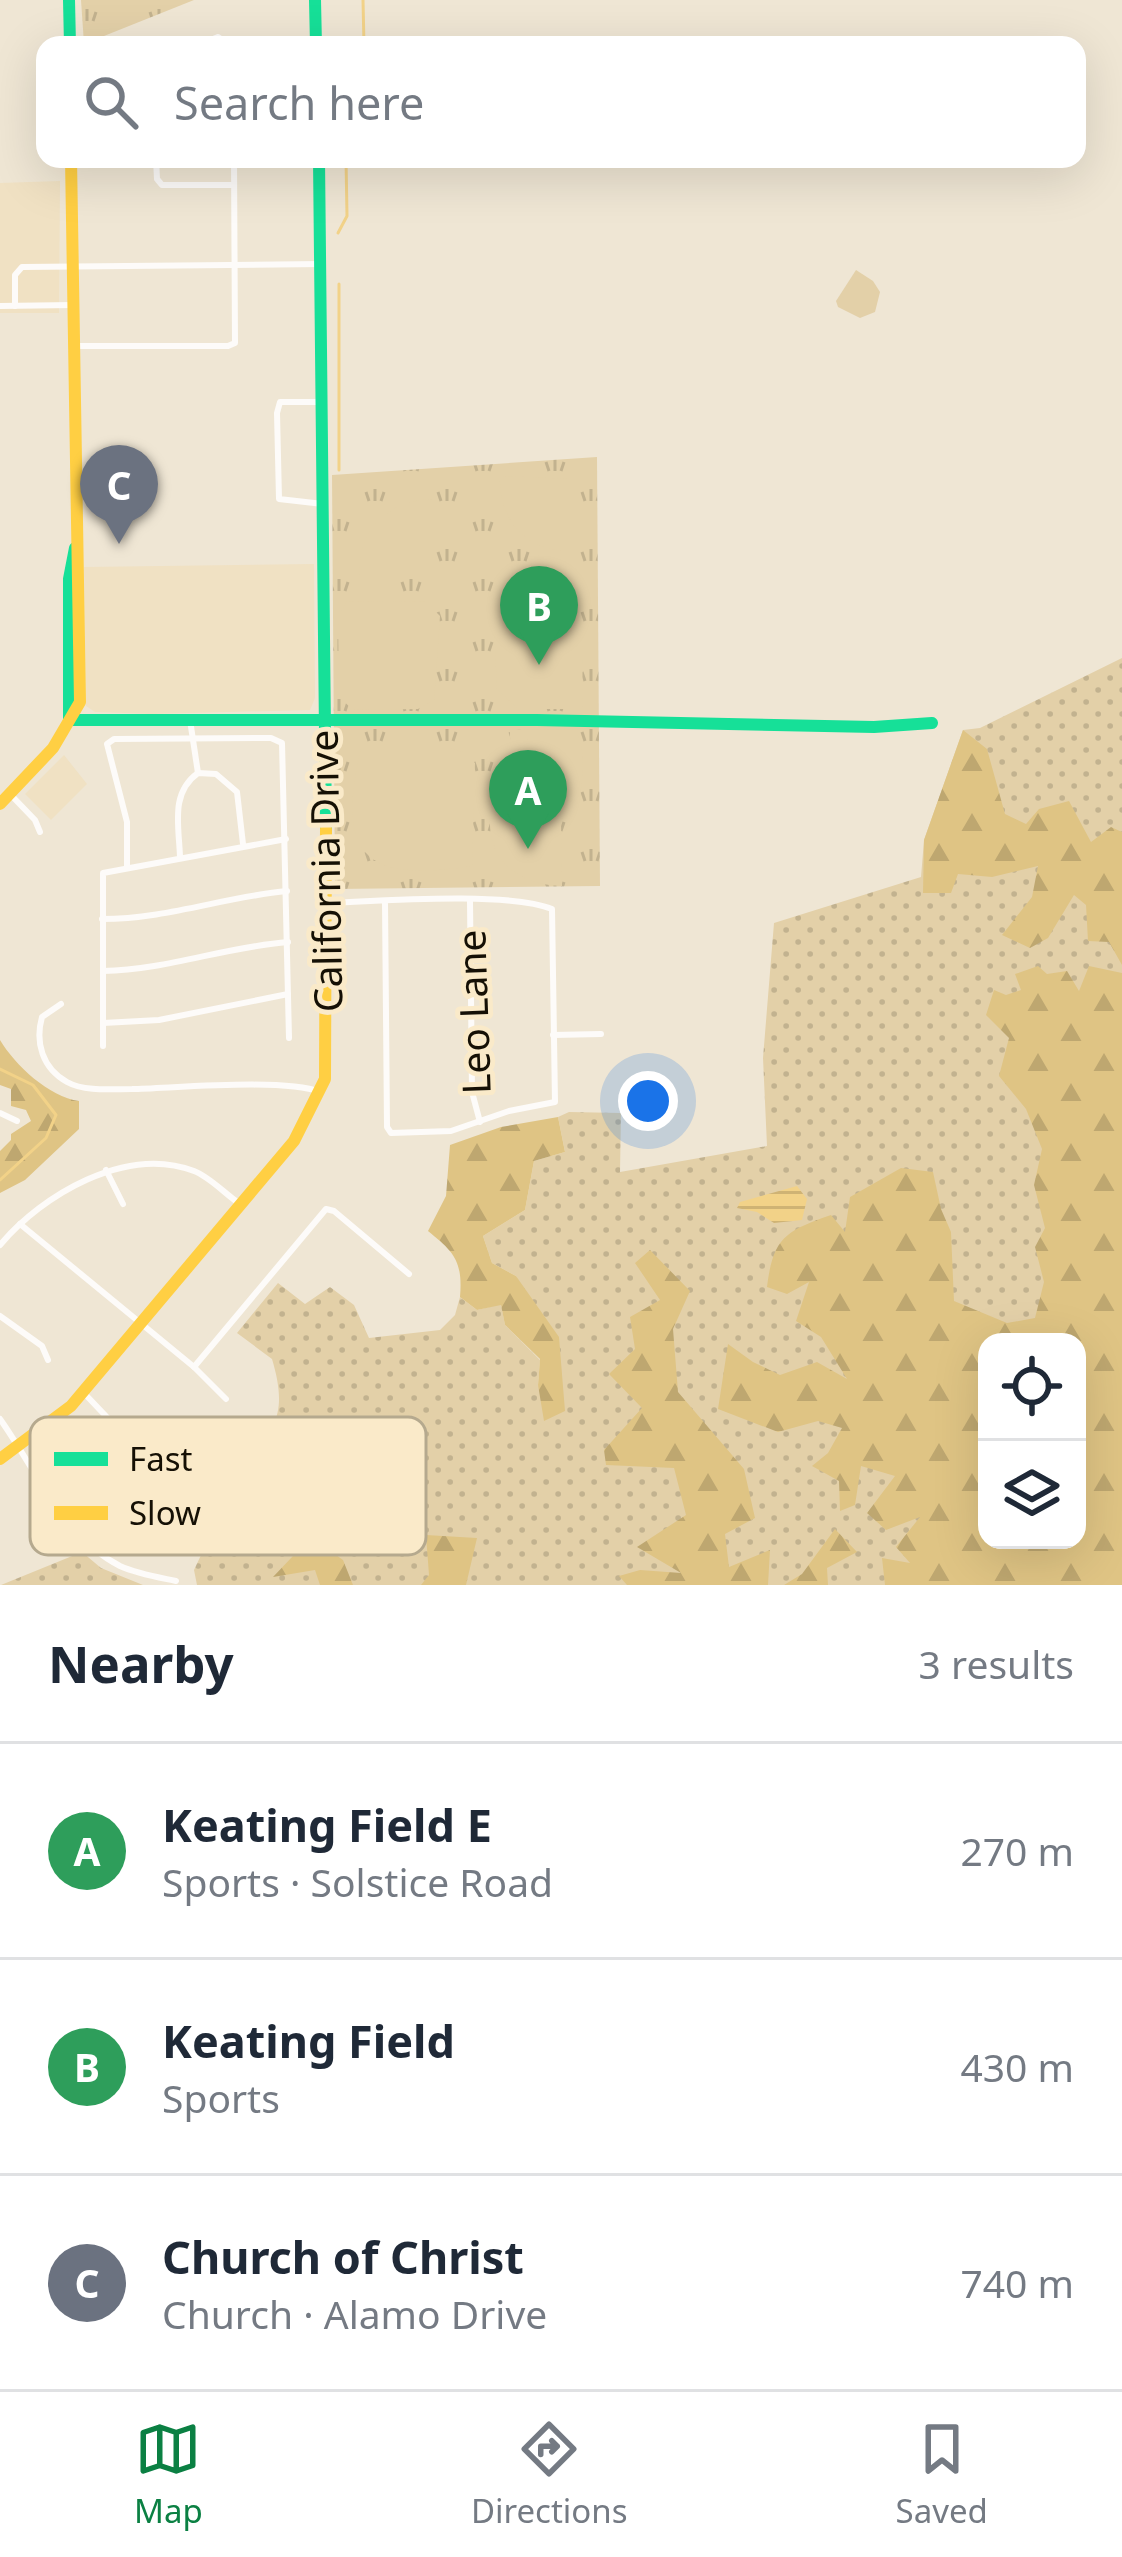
<!DOCTYPE html>
<meta charset="utf-8">
<style>
:root{--surface:#fff;--page:#f6f6f7;--text:#1f2937;--muted:#747a83;--line:#e0e1e3;--accent:#0b8043}
body{margin:0;font-family:"Noto Sans",sans-serif;background:var(--page);color:var(--text)}
.controls{position:absolute;right:36px;bottom:36px;display:grid;overflow:hidden;border-radius:24px;box-shadow:0 12px 48px #0002}
.controls button{width:108px;height:108px;display:grid;place-items:center;padding:0;border:0;border-bottom:3px solid var(--line);background:var(--surface);color:var(--text);font:60px sans-serif}
.you{position:absolute;left:648px;top:1101px;width:42px;height:42px;margin:-30px;border:9px solid #fff;border-radius:50%;background:#1a73e8;box-shadow:0 0 0 18px #1a73e833}
.badge{display:grid;place-items:center;width:78px;height:78px;border-radius:50%;background:var(--accent);color:#fff;font-size:39px;font-weight:700}
.pin{position:absolute;translate:-50% -99px;filter:drop-shadow(0 3px 6px #0008)}
.pin::after{content:'';position:absolute;top:63px;width:42px;height:36px;background:inherit;clip-path:polygon(0 0,100% 0,50% 100%)}
.list{margin:0;padding:0;list-style:none}
h2{display:flex;justify-content:space-between;align-items:center;height:156px;margin:0;padding:0 48px;font-size:51px}
h2 small{font-size:39px;font-weight:400;color:var(--muted)}
.list li{display:grid;grid-template-columns:78px 1fr auto;gap:36px;align-items:center;box-sizing:border-box;height:216px;padding:0 48px;border-top:3px solid var(--line)}
.list b{display:block;font-size:45px;white-space:nowrap}
.list p{margin:0;font-size:39px;white-space:nowrap;color:var(--muted)}
.list em{font-size:39px;font-style:normal;color:var(--muted)}
.icon{flex:none;width:66px;height:66px;fill:none;stroke:currentColor;stroke-width:2;stroke-linecap:round;stroke-linejoin:round}
.map{position:relative;flex:none;width:1122px;height:1585px;overflow:hidden}
.search{position:absolute;background:var(--surface);box-shadow:0 12px 48px #0002;left:36px;right:36px;top:36px;height:132px;display:flex;align-items:center;gap:30px;box-sizing:border-box;padding:0 42px;border-radius:24px;color:var(--muted);font-size:45px}
.sheet{height:804px;background:var(--surface)}
nav{display:flex;justify-content:space-around;align-items:center;box-sizing:border-box;height:168px;border-top:3px solid var(--line);background:var(--surface);font-size:33px;color:var(--muted)}
nav a{display:grid;justify-items:center;gap:6px}
nav .on{color:var(--accent)}
.map>svg:first-child{display:block}
</style>
<div class="map">
<svg width="1122" height="1585" viewBox="0 0 1122 1585">
<defs>
<pattern id="grass-dots" width="8" height="8" patternUnits="userSpaceOnUse" patternTransform="scale(3)"><rect width="8" height="8" fill="#e3d0a8"/><path d="M2 2h.1M6 6h.1" fill="none" stroke="#c2b28f" stroke-width="1.8" stroke-linecap="round"/></pattern>
<pattern id="forest-firs" width="22" height="20" patternUnits="userSpaceOnUse" patternTransform="scale(3)"><rect width="22" height="20" fill="#dfc484"/><path d="M5 1l3.5 6h-7zM16 11l3.5 6h-7z" fill="#bea770"/></pattern>
<pattern id="park-tufts" width="24" height="20" patternUnits="userSpaceOnUse" patternTransform="scale(3)"><rect width="24" height="20" fill="#e3d0a8"/><path d="M3 7l-1-3M5 7V3M7 7l1-3M15 17l-1-3M17 17v-4M19 17l1-3" fill="none" stroke="#c2b28f"/></pattern>
<pattern id="water-rules" width="6" height="5" patternUnits="userSpaceOnUse" patternTransform="scale(3)"><rect width="6" height="5" fill="#f2d288"/><path d="M0 2.5h6" fill="none" stroke="#cfb374"/></pattern>
</defs>
<rect width="100%" height="100%" fill="#efe6d4"/>
<g fill="#f0e1c3">
<path d="M60 181 59 313H0V183Z"/>
<path d="M314 564 315 698 310 710 152 714 95 712 86 706 84 567Z"/>
<path d="M64 755 87 784 51 820 25 794Z"/>
</g>
<g fill="url(#grass-dots)" fill-rule="evenodd">
<path d="M1122 658V1585H197L194 1570 202 1553V1534L216 1502 242 1472 231 1460C280 1437 287 1409 272 1359L237 1333 278 1283 305 1304 330 1287 354 1305 369 1338 440 1330 455 1315 460 1297 477 1310 501 1304 505 1325 540 1360 538 1385 564 1411 516 1276 492 1263 483 1236 525 1210 534 1161 565 1152 558 1117 569 1112 621 1113 620 1172 767 1146 763 1058 774 923 921 877 924 840 963 730 980 728ZM987 1342H1077V1540H987Z"/>
<path d="M82 1552 101 1568 143 1585H1Z"/>
</g>
<g fill="url(#forest-firs)" fill-rule="evenodd">
<path d="M963 730 987 749 1005 814 1026 824 1039 809 1069 801 1091 842 1111 827 1122 832V965L1109 942 1088 941 1086 905 1074 895 1048 938 1030 948 1002 935 1032 897 1038 866 992 877 958 874 951 893H923L924 840Z"/>
<path d="M1038 966 1047 974 1067 971 1079 991 1089 966 1122 973V1585H885L882 1558 910 1563 896 1547 920 1517 886 1530 867 1513 895 1476 861 1466 855 1505 840 1511 839 1481 812 1466 828 1453 842 1428 818 1421 778 1432 718 1409 728 1344 753 1362 780 1375 817 1362 847 1379 821 1337 796 1321 809 1282 787 1294 767 1287C773 1238 785 1231 831 1215L845 1232 850 1197 901 1168 933 1172 941 1209 951 1232 954 1301 1007 1323 1035 1318 1044 1282 1035 1247 1045 1228 1034 1185 1042 1149 1026 1109 999 1076 1009 1038 986 1015 994 990 1006 995 1021 990 1015 974ZM987 1342H1077V1540H987Z"/>
<path d="M0 1040C15 1065 49 1097 79 1101V1129L25 1180 0 1193V1151L11 1140V1134L31 1121 26 1110 11 1106V1089L0 1085Z"/>
<path d="M558 1117 565 1152 534 1161 525 1210 483 1236 492 1263 516 1276 559 1337 565 1411 544 1421 538 1385 540 1359 505 1325 501 1305 477 1310 460 1297C463 1261 454 1252 428 1231L446 1196 450 1145 501 1127Z"/>
<path d="M650 1250 690 1291 673 1329 678 1392 744 1469 755 1518 725 1534 729 1567 770 1550 768 1585H627L619 1576 640 1570 681 1573 637 1547 686 1515 674 1468 606 1465 604 1450 642 1408 609 1374 635 1349 630 1317 660 1300 635 1263Z"/>
<path d="M835 1529 857 1552 827 1568 828 1585H784L802 1574Z"/>
<path d="M426 1535 477 1538 466 1585H421L429 1575Z"/>
<path d="M311 1537 343 1560 353 1585H320L315 1570 273 1577Z"/>
</g>
<g fill="url(#park-tufts)">
<path d="M81 0H194L84 44Z"/>
<path d="M597 457 600 886 335 889 332 475Z"/>
</g>
<g fill="#e3d0a8">
<path d="M856 270 873 281 880 292 875 312 860 318 838 307 836 301Z"/>
<path d="M500 476 568 479 572 483V551C527 552 498 520 500 476Z"/>
<path d="M434 499V567L426 575H360C357 528 389 500 434 499Z"/>
<path d="M347 601 426 602 440 616 434 700 418 709 353 710 339 697 338 617Z"/>
<path d="M564 621 576 623 583 640 582 709H518L497 689 494 623Z"/>
<path d="M510 729 574 730C588 747 581 779 580 801 538 802 508 771 510 729Z"/>
<path d="M361 748H451L463 752 475 763 472 866C364 883 336 856 361 748Z"/>
<path d="M490 815 553 816 561 822 562 886C519 885 487 862 490 815Z"/>
</g>
<path fill="url(#water-rules)" d="M797 1186 807 1199 802 1220 774 1223 757 1212 737 1208 740 1202Z"/>
<g fill="none" stroke-linecap="round" stroke-linejoin="round">
<g stroke="#f2d288" stroke-width="3">
<path d="M363 0 364 45"/>
<path d="M338 233 347 216 346 159"/>
<path d="M339 470V284"/>
<path d="M0 1069 33 1085 56 1115 46 1138 0 1180"/>
</g>
<g stroke="#fdfbf9" stroke-width="6">
<path d="M198 45 218 37 230 45"/>
<path d="M156 159 157 179 162 185H234"/>
<path d="M0 306 73 305"/>
<path d="M15 306V275L22 267 322 264"/>
<path d="M73 346H228L235 343 234 159"/>
<path d="M323 504 279 499 277 413 280 402H323"/>
<path d="M190 720 198 773"/>
<path d="M10 794 35 820 40 832"/>
<path d="M180 857C179 826 170 793 198 773L216 774 237 792 243 844"/>
<path d="M127 868V822L107 744 114 739 271 738 282 743 289 1038"/>
<path d="M470 901 472 1092 480 1122"/>
<path d="M325 903C379 901 507 891 552 909L555 1102 509 1111 451 1131 391 1133 387 1127 385 902"/>
<path d="M102 919C166 919 224 897 287 891"/>
<path d="M103 971C167 970 224 947 288 942"/>
<path d="M61 1004 42 1017C35 1042 42 1068 67 1082 85 1092 112 1089 132 1089 176 1088 284 1078 320 1092"/>
<path d="M103 1023 159 1020 288 994"/>
<path d="M553 1035 601 1034"/>
<path d="M103 1046V873L286 839"/>
<path d="M0 1113 17 1121"/>
<path d="M106 1170 123 1204"/>
<path d="M20 1224 194 1367 226 1399"/>
<path d="M0 1245C42 1195 126 1145 194 1171 210 1177 225 1194 240 1204"/>
<path d="M0 1316 42 1346 48 1360"/>
<path d="M194 1367 326 1209 334 1211 409 1274"/>
<path d="M83 1392 159 1472"/>
<path d="M0 1419C35 1468 64 1538 120 1566 138 1574 157 1577 176 1581"/>
</g>
<g stroke="#16e098" stroke-width="12">
<path d="M69 0 70 45"/>
<path d="M315 0 316 45"/>
<path d="M319 159 326 829"/>
<path d="M72 570 78 632"/>
<path d="M69 718V579L75 548"/>
<path d="M69 720H537L874 727 932 723"/>
</g>
<g stroke="#ffcf43" stroke-width="12">
<path d="M0 804 53 748 80 702 71 159"/>
<path d="M0 1459 71 1406 294 1141 325 1079 326 829"/>
</g>
</g>
<g text-anchor="middle" stroke-width="10" stroke-linejoin="round" paint-order="stroke">
<g font-size="39" fill="#151005" stroke="#faeac9">
<text transform="translate(326 871) rotate(-91)" y="14">California Drive</text>
<text transform="translate(474 1012) rotate(-92)" y="14">Leo Lane</text>
</g>
</g>
<rect x="30" y="1417" width="396" height="138" rx="18" fill="#faeac9" stroke="#b5a98e" stroke-width="3"/>
<rect x="54" y="1452" width="54" height="14" fill="#16e098"/>
<rect x="54" y="1506" width="54" height="14" fill="#ffcf43"/>
<g font-size="33" fill="#151005">
<text x="129" y="1471">Fast</text>
<text x="129" y="1525">Slow</text>
</g>
</svg>
<div class="controls">
<button><svg class="icon" aria-label="locate" viewBox="0 0 24 24"><circle cx="12" cy="12" r="6"/><path d="M12 2v4M12 18v4M2 12h4M18 12h4"/></svg></button>
<button><svg class="icon" aria-label="layers" viewBox="0 0 24 24"><path d="M12 4l9 5-9 5-9-5zM3 14l9 5 9-5"/></svg></button>
</div>
<div class="you"></div>
<div class="pin badge" style="left:528px;top:849px;background:#2e9e5b">A</div>
<div class="pin badge" style="left:539px;top:665px;background:#2e9e5b">B</div>
<div class="pin badge" style="left:119px;top:544px;background:#6b7280">C</div>
<div class="search"><svg class="icon" aria-label="search" viewBox="0 0 24 24"><circle cx="10" cy="10" r="6"/><path d="M15 15l6 6"/></svg>Search here</div>
</div>
<section class="sheet">
<h2>Nearby<small>3 results</small></h2>
<ul class="list">
<li><span class="badge" style="background:#2e9e5b">A</span><div><b>Keating Field E</b><p>Sports · Solstice Road</p></div><em>270 m</em></li>
<li><span class="badge" style="background:#2e9e5b">B</span><div><b>Keating Field</b><p>Sports</p></div><em>430 m</em></li>
<li><span class="badge" style="background:#6b7280">C</span><div><b>Church of Christ</b><p>Church · Alamo Drive</p></div><em>740 m</em></li>
</ul>
</section>
<nav>
<a class="on"><svg class="icon" aria-label="map" viewBox="0 0 24 24"><path d="M3 6l6-2 6 2 6-2v14l-6 2-6-2-6 2zM9 4v14M15 6v14"/></svg>Map</a>
<a><svg class="icon" aria-label="directions" viewBox="0 0 24 24"><path d="M12 3l9 9-9 9-9-9zM9 14v-3h6M13 9l2 2-2 2"/></svg>Directions</a>
<a><svg class="icon" aria-label="saved" viewBox="0 0 24 24"><path d="M7 4h10v16l-5-4-5 4z"/></svg>Saved</a>
</nav>
